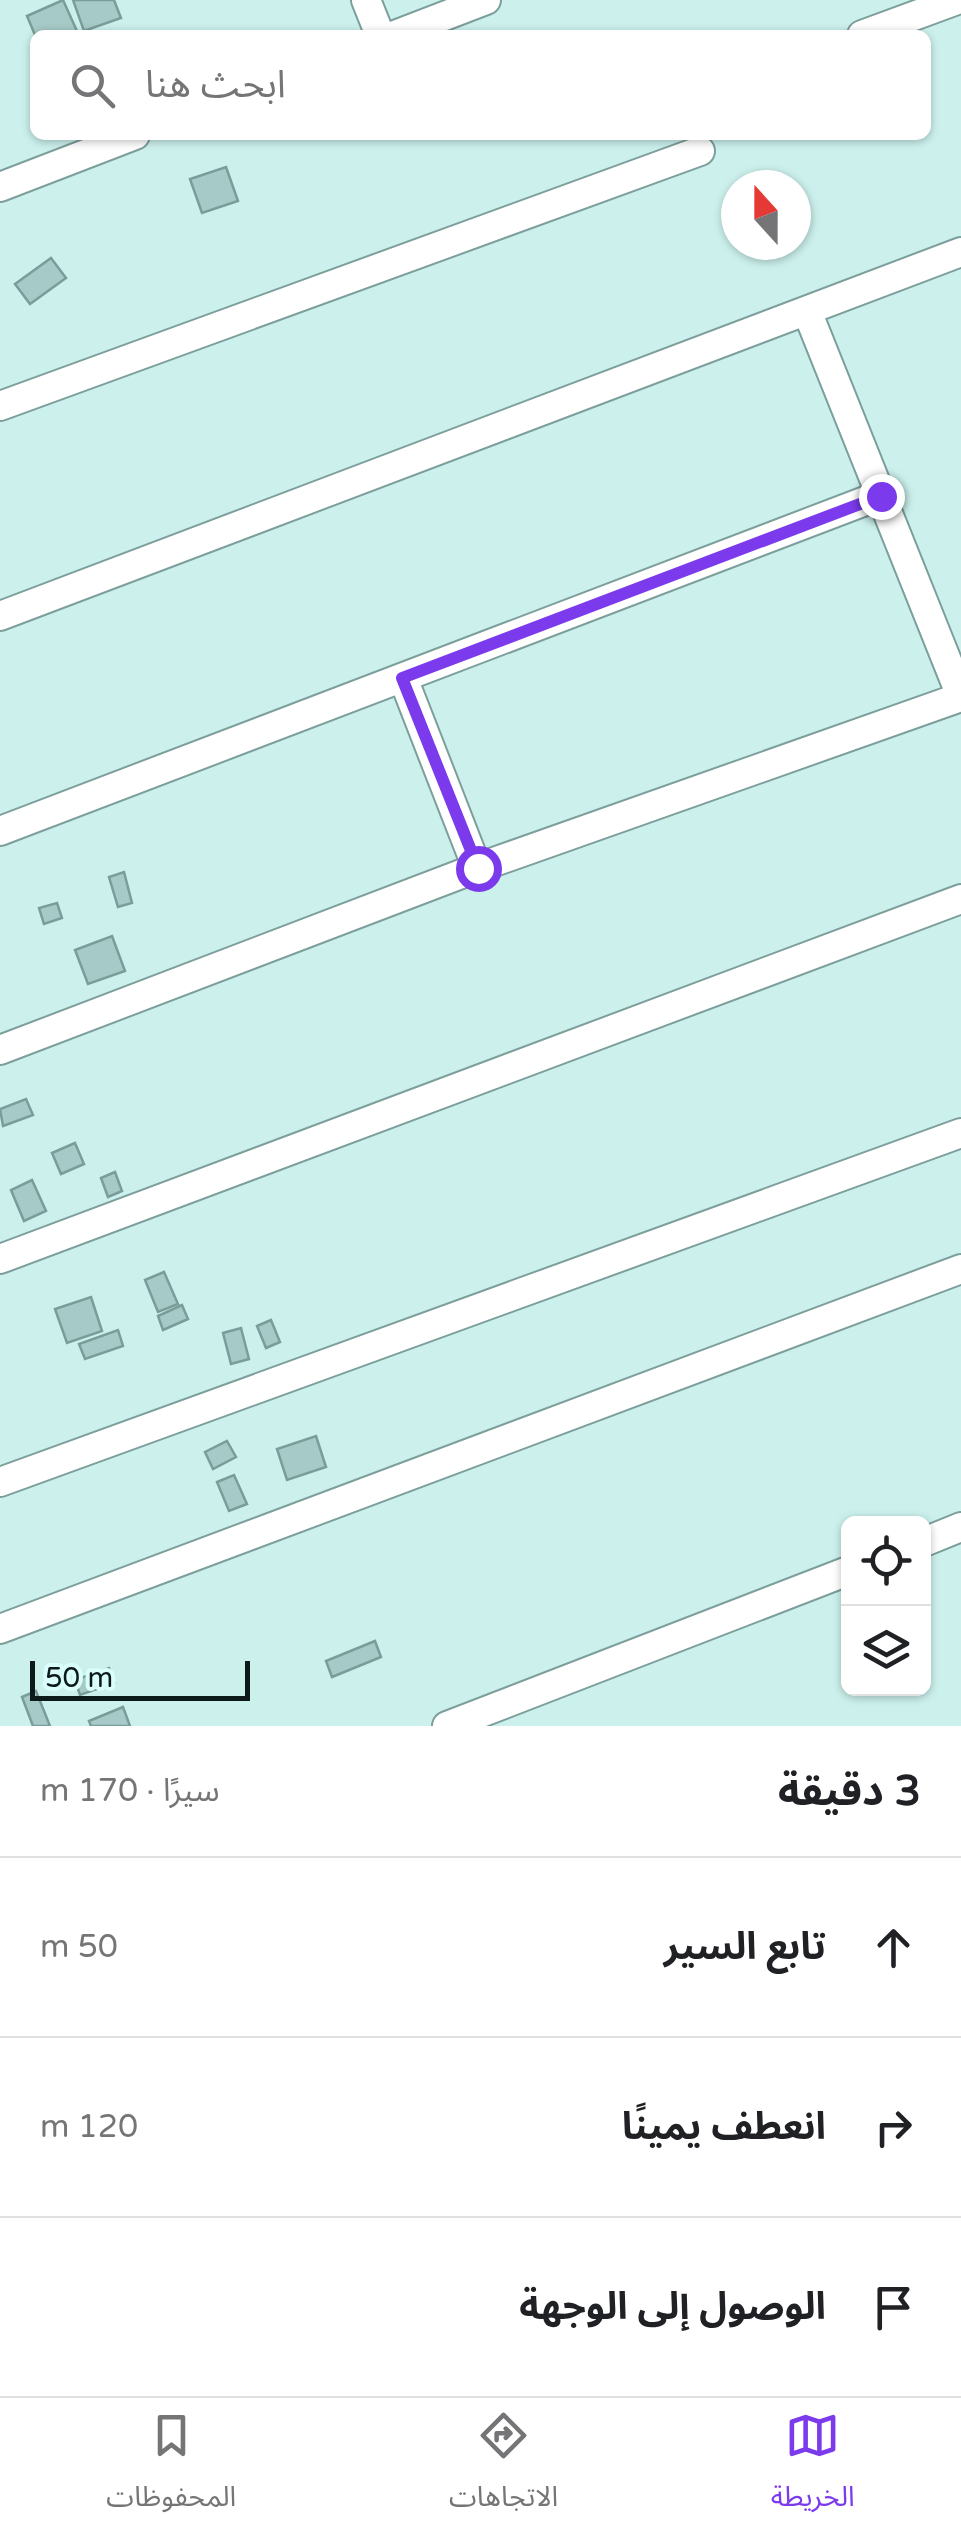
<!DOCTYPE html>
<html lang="ar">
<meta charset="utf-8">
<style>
:root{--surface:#fff;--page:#f2f2f2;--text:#202124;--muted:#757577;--line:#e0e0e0;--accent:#7c3aed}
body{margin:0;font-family:"Varela Round","Noto Sans Arabic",sans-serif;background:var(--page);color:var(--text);direction:rtl}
.controls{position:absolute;right:30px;bottom:30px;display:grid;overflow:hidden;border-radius:15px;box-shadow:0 2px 8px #0004}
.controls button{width:90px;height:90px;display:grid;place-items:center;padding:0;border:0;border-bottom:2px solid var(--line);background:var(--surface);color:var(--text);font:50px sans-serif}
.compass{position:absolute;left:721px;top:170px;width:90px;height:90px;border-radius:50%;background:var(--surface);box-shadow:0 2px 8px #0004;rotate:339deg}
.scale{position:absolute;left:30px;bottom:25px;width:220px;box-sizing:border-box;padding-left:10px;border:5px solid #0d1a1a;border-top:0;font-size:28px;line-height:35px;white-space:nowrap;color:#0d1a1a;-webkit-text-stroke:8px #d9fefb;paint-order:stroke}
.stop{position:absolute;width:30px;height:30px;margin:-22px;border:8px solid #7c3aed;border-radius:50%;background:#fff}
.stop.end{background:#7c3aed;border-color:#fff;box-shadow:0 2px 10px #0008}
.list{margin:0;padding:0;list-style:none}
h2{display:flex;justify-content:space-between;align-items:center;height:130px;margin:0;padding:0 40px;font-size:42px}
h2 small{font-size:32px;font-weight:400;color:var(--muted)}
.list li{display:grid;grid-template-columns:65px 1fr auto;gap:30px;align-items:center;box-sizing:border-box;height:180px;padding:0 40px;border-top:2px solid var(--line)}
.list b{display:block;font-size:38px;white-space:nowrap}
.list em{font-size:32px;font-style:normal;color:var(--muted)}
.icon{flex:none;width:55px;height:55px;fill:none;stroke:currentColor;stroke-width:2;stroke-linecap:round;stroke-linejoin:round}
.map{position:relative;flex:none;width:961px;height:1726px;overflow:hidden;direction:ltr}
.search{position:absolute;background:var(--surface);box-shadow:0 2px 8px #0004;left:30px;right:30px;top:30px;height:110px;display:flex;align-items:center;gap:25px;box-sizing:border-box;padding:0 35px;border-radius:15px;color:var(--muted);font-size:38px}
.sheet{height:670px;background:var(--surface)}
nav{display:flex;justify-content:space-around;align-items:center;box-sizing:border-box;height:140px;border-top:2px solid var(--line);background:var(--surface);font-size:28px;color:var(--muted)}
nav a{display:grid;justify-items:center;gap:5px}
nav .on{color:var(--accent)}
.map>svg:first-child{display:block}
</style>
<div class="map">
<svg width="961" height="1726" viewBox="0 0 961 1726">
<rect width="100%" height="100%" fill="#ccf1ed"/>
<g fill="#a6cac7" stroke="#7b9d9a" stroke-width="2.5">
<path d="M63 0 77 31 68 35H35L27 16Z"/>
<path d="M73 0H114L121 18 84 31Z"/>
<path d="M226 167 238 201 202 213 190 179Z"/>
<path d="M51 258 66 278 30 304 15 284Z"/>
<path d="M124 872 132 903 118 907 109 877Z"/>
<path d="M57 903 62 918 44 924 39 908Z"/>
<path d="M112 936 125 971 88 984 75 950Z"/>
<path d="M26 1099 33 1115 3 1126 0 1109Z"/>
<path d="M75 1143 84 1164 61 1174 52 1153Z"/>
<path d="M115 1172 122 1191 108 1197 101 1178Z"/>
<path d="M32 1180 46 1211 24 1221 11 1190Z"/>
<path d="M164 1272 178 1304 158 1312 145 1280Z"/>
<path d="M91 1297 102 1331 67 1343 55 1309Z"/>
<path d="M182 1305 188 1319 163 1330 158 1316Z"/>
<path d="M271 1320 280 1342 266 1348 257 1326Z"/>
<path d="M241 1328 249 1359 231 1364 223 1333Z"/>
<path d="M118 1330 123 1346 85 1359 79 1344Z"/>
<path d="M316 1436 326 1467 287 1480 277 1449Z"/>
<path d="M227 1441 236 1457 213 1469 205 1452Z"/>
<path d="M234 1475 247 1504 229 1511 217 1482Z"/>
<path d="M375 1641 381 1657 332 1677 326 1661Z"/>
<path d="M109 1668 114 1683 80 1695 75 1680Z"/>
<path d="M36 1691 50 1726H33L22 1697Z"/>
<path d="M123 1707 130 1726H91L89 1721Z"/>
</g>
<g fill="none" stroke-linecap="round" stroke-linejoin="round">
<g stroke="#7d9f9c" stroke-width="32">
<g id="street">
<path d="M366 0 380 35"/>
<path d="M395 35 486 0"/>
<path d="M862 35 957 0"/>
<path d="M0 187 135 135"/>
<path d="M807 311 961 696"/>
<path d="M0 406 700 151"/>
<path d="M0 616 961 252"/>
<path d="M403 678 477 868"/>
<path d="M0 831 881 495"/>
<path d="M0 1050 477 868 961 697"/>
<path d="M0 1259 961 899"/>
<path d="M0 1482 961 1133"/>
<path d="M924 1542 961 1527"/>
<path d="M0 1629 961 1269"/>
<path d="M447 1726 848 1571"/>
</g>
</g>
<use href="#street" stroke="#fff" stroke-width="28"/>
</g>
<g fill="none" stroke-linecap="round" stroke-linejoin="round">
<path stroke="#7c3aed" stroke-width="12" d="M478 868 402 678 881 496"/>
</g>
</svg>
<div class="controls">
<button><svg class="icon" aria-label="locate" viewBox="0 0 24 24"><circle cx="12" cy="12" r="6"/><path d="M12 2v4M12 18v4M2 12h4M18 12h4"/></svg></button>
<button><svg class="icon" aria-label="layers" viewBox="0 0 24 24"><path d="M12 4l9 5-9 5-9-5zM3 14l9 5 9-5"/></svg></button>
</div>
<svg class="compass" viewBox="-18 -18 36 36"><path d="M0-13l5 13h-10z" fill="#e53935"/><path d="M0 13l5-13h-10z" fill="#757577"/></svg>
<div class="scale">50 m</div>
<div class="stop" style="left:478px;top:868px"></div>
<div class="stop end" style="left:881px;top:496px"></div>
<div class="search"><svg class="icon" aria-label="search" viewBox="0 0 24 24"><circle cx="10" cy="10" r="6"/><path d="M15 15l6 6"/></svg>ابحث هنا</div>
</div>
<section class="sheet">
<h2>3 دقيقة<small>سيرًا · 170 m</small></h2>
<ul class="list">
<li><svg class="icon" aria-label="ahead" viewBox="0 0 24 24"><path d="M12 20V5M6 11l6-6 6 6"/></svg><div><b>تابع السير</b></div><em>50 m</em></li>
<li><svg class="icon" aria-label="right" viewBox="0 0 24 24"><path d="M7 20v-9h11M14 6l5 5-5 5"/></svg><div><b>انعطف يمينًا</b></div><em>120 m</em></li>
<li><svg class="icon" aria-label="arrive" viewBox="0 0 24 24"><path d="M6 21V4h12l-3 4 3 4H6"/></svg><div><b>الوصول إلى الوجهة</b></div></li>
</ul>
</section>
<nav>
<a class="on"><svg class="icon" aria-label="map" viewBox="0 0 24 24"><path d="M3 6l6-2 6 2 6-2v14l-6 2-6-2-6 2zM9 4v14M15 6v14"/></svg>الخريطة</a>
<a><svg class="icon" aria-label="directions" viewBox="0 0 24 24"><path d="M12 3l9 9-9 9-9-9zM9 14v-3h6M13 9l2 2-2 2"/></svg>الاتجاهات</a>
<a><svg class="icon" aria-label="saved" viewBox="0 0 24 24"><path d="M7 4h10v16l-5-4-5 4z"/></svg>المحفوظات</a>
</nav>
